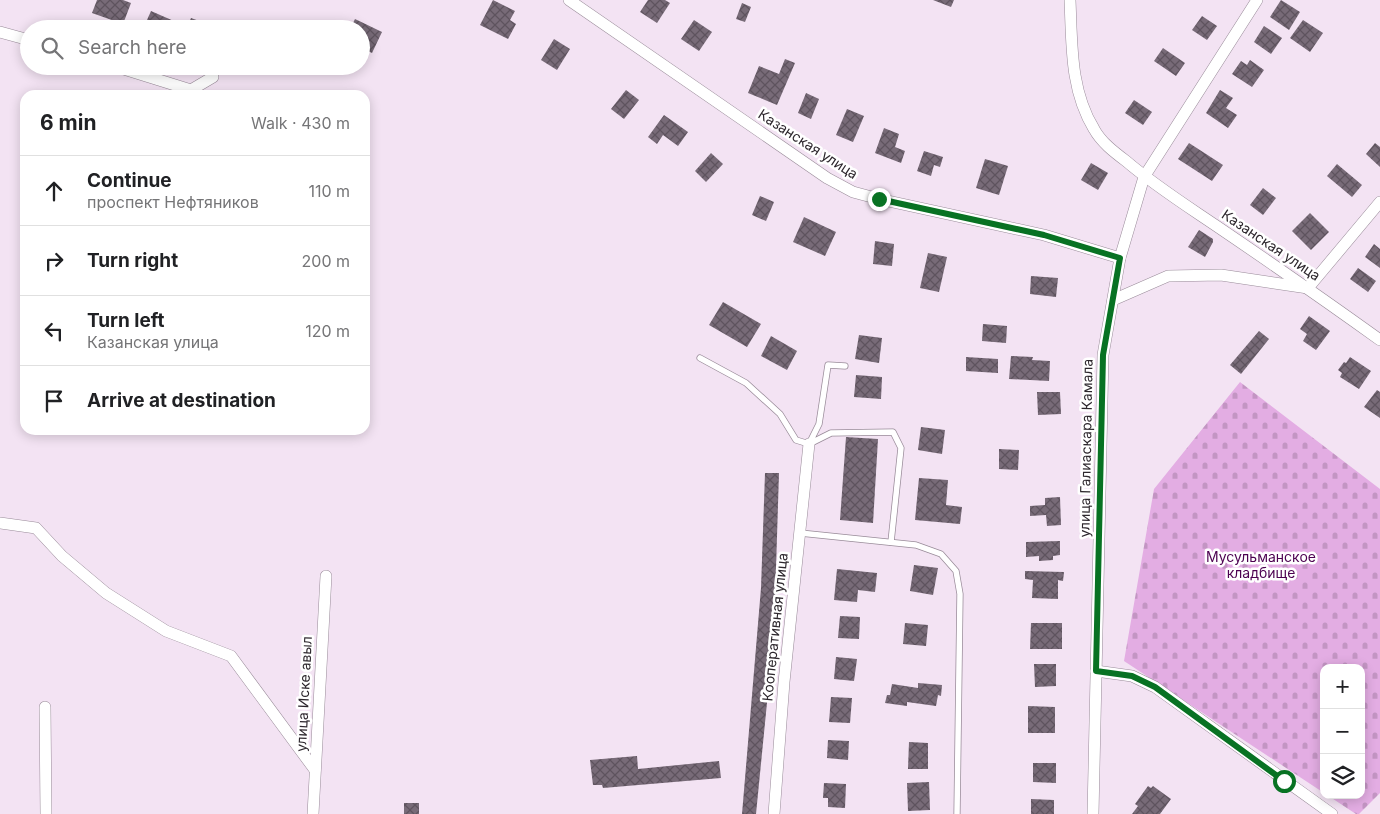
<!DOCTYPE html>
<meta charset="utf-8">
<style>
:root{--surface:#fff;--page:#f6f6f6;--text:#202124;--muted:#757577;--line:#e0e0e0}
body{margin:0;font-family:Inter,sans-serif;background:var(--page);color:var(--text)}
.controls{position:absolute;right:15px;bottom:15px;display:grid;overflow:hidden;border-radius:10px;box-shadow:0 2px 12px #0003}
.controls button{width:45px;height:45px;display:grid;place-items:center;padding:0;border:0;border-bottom:1px solid var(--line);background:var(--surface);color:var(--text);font:25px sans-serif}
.stop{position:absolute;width:15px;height:15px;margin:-11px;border:4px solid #087223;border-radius:50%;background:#fff}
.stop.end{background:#087223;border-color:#fff;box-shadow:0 1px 5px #0008}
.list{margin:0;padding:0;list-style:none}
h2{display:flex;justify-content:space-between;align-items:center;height:65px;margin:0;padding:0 20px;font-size:21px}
h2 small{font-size:16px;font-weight:400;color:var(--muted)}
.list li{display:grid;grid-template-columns:32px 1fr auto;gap:15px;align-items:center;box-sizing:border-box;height:70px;padding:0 20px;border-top:1px solid var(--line)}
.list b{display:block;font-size:19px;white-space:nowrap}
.list p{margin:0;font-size:16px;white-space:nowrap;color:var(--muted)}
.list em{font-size:16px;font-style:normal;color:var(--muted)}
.icon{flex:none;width:28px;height:28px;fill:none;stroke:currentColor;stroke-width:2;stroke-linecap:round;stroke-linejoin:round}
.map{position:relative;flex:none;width:1380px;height:814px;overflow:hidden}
.search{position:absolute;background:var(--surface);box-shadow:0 2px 12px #0003;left:20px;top:20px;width:350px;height:55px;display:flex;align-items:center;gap:12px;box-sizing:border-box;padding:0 18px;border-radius:28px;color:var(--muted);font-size:19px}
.panel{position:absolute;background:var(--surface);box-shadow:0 2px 12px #0003;left:20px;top:90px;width:350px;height:345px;border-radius:15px}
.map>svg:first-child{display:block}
</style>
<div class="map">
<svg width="1380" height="814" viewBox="0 0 1380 814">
<defs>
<pattern id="cemetery-stones" width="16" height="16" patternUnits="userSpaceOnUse" patternTransform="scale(1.25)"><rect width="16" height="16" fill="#e3ade3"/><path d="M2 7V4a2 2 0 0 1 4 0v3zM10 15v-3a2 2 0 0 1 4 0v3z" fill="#c395c3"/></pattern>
<pattern id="building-cross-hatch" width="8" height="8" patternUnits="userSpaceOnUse" patternTransform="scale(1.25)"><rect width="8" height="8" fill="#786b78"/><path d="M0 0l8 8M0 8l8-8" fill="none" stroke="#5e535e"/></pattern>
</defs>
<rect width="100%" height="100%" fill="#f3e3f3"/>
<path fill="url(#cemetery-stones)" d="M1240 382 1380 489V793L1359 814H1356L1327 795H1361V668H1324V793L1124 661 1154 489Z"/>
<g fill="url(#building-cross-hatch)">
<path d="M97 0H123L131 3 123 24 92 13Z"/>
<path d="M493 0 515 11 510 20 516 24 508 39 480 25Z"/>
<path d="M648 0H665L670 3 657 23 640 12Z"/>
<path d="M933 0H954L951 7Z"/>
<path d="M1281 0 1300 12 1289 30 1270 17Z"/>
<path d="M742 3 751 7 745 22 736 19Z"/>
<path d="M151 11 176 22 173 29H143Z"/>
<path d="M1202 16 1217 26 1207 40 1192 30Z"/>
<path d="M191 18 202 22 199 29H187Z"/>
<path d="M355 19 382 32 372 53 361 48V29H350Z"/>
<path d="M694 20 712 32 699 51 681 39Z"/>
<path d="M1303 20 1323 33 1310 52 1290 38Z"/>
<path d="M1264 26 1282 38 1271 54 1254 42Z"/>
<path d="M554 39 570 49 557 70 541 60Z"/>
<path d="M1163 48 1185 63 1176 76 1154 61Z"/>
<path d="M785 59 795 63 777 105 748 93 759 66 779 74Z"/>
<path d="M1250 60 1264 70 1252 87 1232 74 1241 61 1247 65Z"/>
<path d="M626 90 639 100 624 119 611 109Z"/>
<path d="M1220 90 1233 98 1226 108 1237 115 1228 128 1206 113Z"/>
<path d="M806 93 819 99 811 119 798 113Z"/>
<path d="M1134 100 1152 112 1143 125 1125 113Z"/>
<path d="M847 109 864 116 853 142 836 135Z"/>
<path d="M664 115 688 132 678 146 663 135 657 144 648 137Z"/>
<path d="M884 128 899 134 895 147 905 151 901 163 875 153Z"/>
<path d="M1189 143 1223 165 1212 181 1178 159Z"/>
<path d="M1375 143 1380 147V167L1366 154Z"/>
<path d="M924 151 943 157 940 167 934 165 931 176 917 171Z"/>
<path d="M711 153 723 164 706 182 695 171Z"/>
<path d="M985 159 1008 166 999 195 976 188Z"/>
<path d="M1091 163 1108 173 1098 190 1081 180Z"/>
<path d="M1337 164 1362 185 1352 197 1327 176Z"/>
<path d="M1263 188 1276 198 1263 215 1250 205Z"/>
<path d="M760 196 774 202 766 221 752 215Z"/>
<path d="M1310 213 1329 232 1311 250 1292 231Z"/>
<path d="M804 217 836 232 825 256 793 242Z"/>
<path d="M1199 230 1213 239V242L1205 257 1188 247Z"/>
<path d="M875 241 894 244 892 266 873 264Z"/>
<path d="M1374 244 1380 249V268L1365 257Z"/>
<path d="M928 253 947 257 939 292 920 288Z"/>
<path d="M1358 268 1376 281 1368 292 1350 279Z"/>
<path d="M1031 276 1058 278 1056 297 1030 294Z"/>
<path d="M723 302 761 324 747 347 709 325Z"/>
<path d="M1309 316 1330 331 1316 350 1303 341 1307 334 1300 329Z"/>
<path d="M983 324 1007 326 1006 343 982 341Z"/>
<path d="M1259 331 1269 339 1241 374 1230 365Z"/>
<path d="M859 335 882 338 879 363 855 359Z"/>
<path d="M771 336 797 351 787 370 761 356Z"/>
<path d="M1011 356 1033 357 1032 360 1050 361 1049 381 1009 379Z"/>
<path d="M966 357 998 359V373L966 371Z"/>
<path d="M1350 357 1371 371 1359 389 1340 377 1342 373 1338 370 1344 362 1346 363Z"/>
<path d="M856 375 882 377 881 399 854 397Z"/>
<path d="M1377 390 1380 392V418L1364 407Z"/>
<path d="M1037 392H1060L1061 414 1038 415Z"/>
<path d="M921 427 945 430 942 454 918 450Z"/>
<path d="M846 437 878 439 873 523 840 520Z"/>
<path d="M999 449 1019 450 1018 470 999 469Z"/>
<path d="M765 473H779L774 632 756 814H742L761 588Z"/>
<path d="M919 478 948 480 946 505 962 507 960 524 915 520Z"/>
<path d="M1060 497 1061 525 1047 526 1046 515 1030 516V506L1045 505V498Z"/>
<path d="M1060 541V555L1053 556V560L1039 561V556L1026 557V542Z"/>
<path d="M914 565 938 568 933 595 910 591Z"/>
<path d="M837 569 877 573 875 592 858 590 857 602 834 600Z"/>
<path d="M1025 571 1064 572 1063 581 1058 580V599L1032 598 1033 580 1025 579Z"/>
<path d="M840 616 860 617 859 639 838 638Z"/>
<path d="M905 623 928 625 926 646 903 644Z"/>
<path d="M1031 623H1062V649H1030Z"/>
<path d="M836 657 857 659 854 681 834 679Z"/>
<path d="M1034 664H1056V686L1035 687Z"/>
<path d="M918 683 942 685 941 696 938 695 936 706 907 702V706L885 703 887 695H890L892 684 918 688Z"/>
<path d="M831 697 852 698 850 723 829 722Z"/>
<path d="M1028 706 1055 707V733H1028Z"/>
<path d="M828 740 849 741 848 760 827 758Z"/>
<path d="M909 742 928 743V769H908Z"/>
<path d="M637 756 638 769 719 761 721 778 603 788 602 785H593L590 760Z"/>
<path d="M1033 763H1056V783L1033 782Z"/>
<path d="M929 782 930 810 908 811 907 783Z"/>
<path d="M824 783 846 784 845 808 828 807V798H823Z"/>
<path d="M1148 786 1151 788 1153 786 1171 799 1160 814H1132L1138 806 1135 804Z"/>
<path d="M1031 799 1054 800V814H1031Z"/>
<rect x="404" y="803" width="15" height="11"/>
</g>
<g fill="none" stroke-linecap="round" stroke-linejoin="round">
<g stroke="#998b99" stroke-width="7">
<g id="lane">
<path d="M700 358 746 383 780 414 796 440 809 444"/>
<path d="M845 366 828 365 819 424 809 444 831 433 893 432 901 448 891 542"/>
<path d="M800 533 916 545 941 554 956 571 960 594 957 814"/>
</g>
</g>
<g stroke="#998b99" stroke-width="12">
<g id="street">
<path d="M569 0 827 178 853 192 879 199 1044 235 1120 258"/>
<path d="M1070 0C1072 44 1070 90 1094 129 1101 142 1114 152 1126 161 1154 185 1184 204 1215 225 1271 263 1326 301 1380 340"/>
<path d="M0 32 29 40"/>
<path d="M114 66 191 90 213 77"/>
<path d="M1113 300 1168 276 1221 275 1308 288 1380 202"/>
<path d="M0 523 36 528 62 556 106 593 166 631 231 656 315 770"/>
<path d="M1096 671 1132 676 1155 687 1332 814"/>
<path d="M45 707 46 814"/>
<path d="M313 814 326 576"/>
<path d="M774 814 784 682 809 444"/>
<path d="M1093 814 1103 355 1120 258 1144 177 1257 0"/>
</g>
</g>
<use href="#lane" stroke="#fff" stroke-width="5.5"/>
<use href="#street" stroke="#fff" stroke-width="11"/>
</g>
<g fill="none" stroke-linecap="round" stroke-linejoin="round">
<path stroke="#087223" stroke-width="6" d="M879 199 1044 235 1120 258 1103 355 1096 671 1132 676 1155 687 1284 781"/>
</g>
<g text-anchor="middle" stroke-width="5" stroke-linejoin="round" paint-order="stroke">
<g font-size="14" fill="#2d272d" stroke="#fff">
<text transform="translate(808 144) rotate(33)" y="5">Казанская улица</text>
<text transform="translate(1271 245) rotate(34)" y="5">Казанская улица</text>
<text transform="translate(1086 448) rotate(-89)" y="5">улица Галиаскара Камала</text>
<text transform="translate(775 627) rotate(-84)" y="5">Кооперативная улица</text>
<text transform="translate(304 694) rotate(-87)" y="5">улица Иске авыл</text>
</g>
<g font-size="14" fill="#4d0251" stroke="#fff">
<text x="1261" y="562">Мусульманское<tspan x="1261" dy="16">кладбище</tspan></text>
</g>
</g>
</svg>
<div class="controls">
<button>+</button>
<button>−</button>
<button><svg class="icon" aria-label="layers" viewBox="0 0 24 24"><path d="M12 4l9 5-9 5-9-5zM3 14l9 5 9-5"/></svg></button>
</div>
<div class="stop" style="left:1284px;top:781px"></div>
<div class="stop end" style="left:879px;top:199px"></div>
<div class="search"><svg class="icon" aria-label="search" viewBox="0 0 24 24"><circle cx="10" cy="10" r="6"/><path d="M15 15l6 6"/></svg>Search here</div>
<section class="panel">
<h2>6 min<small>Walk · 430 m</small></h2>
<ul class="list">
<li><svg class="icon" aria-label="ahead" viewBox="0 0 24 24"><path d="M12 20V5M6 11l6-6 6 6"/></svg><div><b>Continue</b><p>проспект Нефтяников</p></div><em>110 m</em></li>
<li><svg class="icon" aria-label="right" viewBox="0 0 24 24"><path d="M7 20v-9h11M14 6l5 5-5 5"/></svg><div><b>Turn right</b></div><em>200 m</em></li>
<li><svg class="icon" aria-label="left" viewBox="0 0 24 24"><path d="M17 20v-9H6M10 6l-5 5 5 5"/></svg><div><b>Turn left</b><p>Казанская улица</p></div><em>120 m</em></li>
<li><svg class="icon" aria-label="arrive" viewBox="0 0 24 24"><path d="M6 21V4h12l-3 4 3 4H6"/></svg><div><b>Arrive at destination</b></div></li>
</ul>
</section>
</div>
